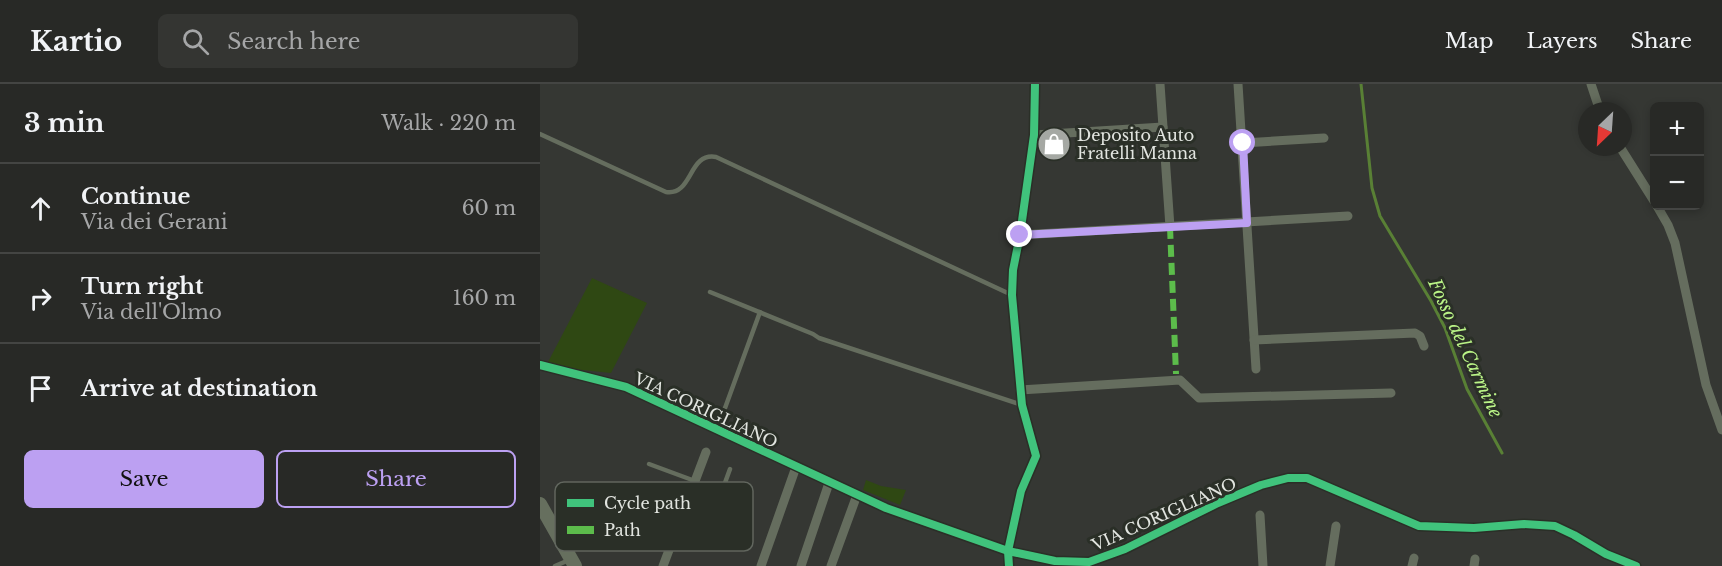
<!DOCTYPE html>
<meta charset="utf-8">
<style>
:root{--surface:#282926;--page:#343532;--text:#f1f3f6;--muted:#a5a6a7;--line:#444543;--accent:#bca0f2}
body{margin:0;font-family:"Libre Baskerville",serif;background:var(--page);color:var(--text)}
.controls{position:absolute;right:18px;top:18px;display:grid;overflow:hidden;border-radius:9px;box-shadow:0 3px 9px #0003}
.controls button{width:54px;height:54px;display:grid;place-items:center;padding:0;border:0;border-bottom:2px solid var(--line);background:var(--surface);color:var(--text);font:30px sans-serif}
.compass{position:absolute;left:1038px;top:18px;width:54px;height:54px;border-radius:50%;background:var(--surface);box-shadow:0 3px 9px #0003;rotate:205deg}
.stop{position:absolute;width:18px;height:18px;margin:-14px;border:4px solid #bca0f2;border-radius:50%;background:#fff}
.stop.end{background:#bca0f2;border-color:#fff;box-shadow:0 2px 6px #0008}
.list{margin:0;padding:0;list-style:none}
h2{display:flex;justify-content:space-between;align-items:center;height:78px;margin:0;padding:0 24px;font-size:26px}
h2 small{font-size:20px;font-weight:400;color:var(--muted)}
.list li{display:grid;grid-template-columns:39px 1fr auto;gap:18px;align-items:center;box-sizing:border-box;height:90px;padding:0 24px;border-top:2px solid var(--line)}
.list b{display:block;font-size:22px;white-space:nowrap}
.list p{margin:0;font-size:20px;white-space:nowrap;color:var(--muted)}
.list em{font-size:20px;font-style:normal;color:var(--muted)}
.actions{display:flex;gap:12px;padding:18px 24px}
.actions a{flex:1;padding:14px 0;border:2px solid var(--accent);border-radius:9px;text-align:center;font-size:21px;color:var(--accent)}
.actions .main{background:var(--accent);color:#111}
.icon{flex:none;width:33px;height:33px;fill:none;stroke:currentColor;stroke-width:2;stroke-linecap:round;stroke-linejoin:round}
.map{position:relative;flex:none;width:1182px;height:482px;overflow:hidden}
header{display:flex;align-items:center;gap:36px;box-sizing:border-box;height:84px;padding:0 30px;background:var(--surface);border-bottom:2px solid var(--line)}
header strong{font-size:28px}
nav{display:flex;gap:33px;margin-inline-start:auto;font-size:21px}
.search{width:420px;height:54px;background:var(--page);display:flex;align-items:center;gap:15px;box-sizing:border-box;padding:0 21px;border-radius:9px;color:var(--muted);font-size:22px}
main{display:flex}
aside{flex:1;background:var(--surface)}
.map>svg:first-child{display:block}
</style>
<header>
<strong>Kartio</strong>
<div class="search"><svg class="icon" aria-label="search" viewBox="0 0 24 24"><circle cx="10" cy="10" r="6"/><path d="M15 15l6 6"/></svg>Search here</div>
<nav><a>Map</a><a>Layers</a><a>Share</a></nav>
</header>
<main>
<aside>
<h2>3 min<small>Walk · 220 m</small></h2>
<ul class="list">
<li><svg class="icon" aria-label="ahead" viewBox="0 0 24 24"><path d="M12 20V5M6 11l6-6 6 6"/></svg><div><b>Continue</b><p>Via dei Gerani</p></div><em>60 m</em></li>
<li><svg class="icon" aria-label="right" viewBox="0 0 24 24"><path d="M7 20v-9h11M14 6l5 5-5 5"/></svg><div><b>Turn right</b><p>Via dell'Olmo</p></div><em>160 m</em></li>
<li><svg class="icon" aria-label="arrive" viewBox="0 0 24 24"><path d="M6 21V4h12l-3 4 3 4H6"/></svg><div><b>Arrive at destination</b></div></li>
</ul>
<div class="actions"><a class="main">Save</a><a>Share</a></div>
</aside>
<div class="map">
<svg width="1182" height="482" viewBox="0 0 1182 482">
<rect width="100%" height="100%" fill="#353733"/>
<g fill="#2f4813">
<path d="M52 194 107 219 71 289 33 285 7 280Z"/>
<path d="M326 396 341 402 366 406 360 421 323 406Z"/>
</g>
<g fill="none" stroke-linecap="round" stroke-linejoin="round">
<path stroke="#598035" stroke-width="3" d="M821 0 832 104 840 132 891 217 905 244 927 305 962 369"/>
<g stroke="#656d5e" stroke-width="4.5">
<path d="M0 50 126 108C153 112 148 68 176 73L472 211"/>
<path d="M170 208 273 250 279 254 482 321"/>
<path d="M177 346 220 228"/>
<path d="M109 380 155 397"/>
<path d="M138 441 166 451 190 385"/>
<path d="M15 482 29 476"/>
</g>
<g stroke="#656d5e" stroke-width="9">
<path d="M620 0 630 143"/>
<path d="M698 0 716 285"/>
<path d="M1051 0 1060 27"/>
<path d="M494 51 623 43"/>
<path d="M703 59 784 54"/>
<path d="M1080 63 1114 117"/>
<path d="M1117 122 1128 141 1135 159 1166 301 1182 346"/>
<path d="M480 151 808 132"/>
<path d="M714 256 875 249 880 252 884 262"/>
<path d="M0 281 86 303 346 424 468 467 515 477 549 478 585 465 678 419 721 401 748 394H767L879 442 934 444 984 440 1015 442 1034 451 1066 470 1096 482"/>
<path d="M480 306 640 296 659 314 851 309"/>
<path d="M720 431 723 482"/>
<path d="M123 482 166 368"/>
<path d="M221 482 256 383"/>
<path d="M261 482 289 399"/>
<path d="M291 482 317 411"/>
<path d="M469 482 468 467 481 407 496 372 482 321 472 211 473 186 480 151 494 51 495 0"/>
<path d="M790 482 796 442"/>
<path d="M872 482 874 474"/>
<path d="M934 482 935 475"/>
</g>
<path stroke="#666f5e" stroke-width="14" d="M0 420 35 482"/>
<path stroke="#5cbc4b" stroke-width="6" stroke-dasharray="12 6" stroke-linecap="butt" d="M630 143 636 290"/>
<g stroke="#2a2f27" stroke-width="11">
<g id="cycleway">
<path d="M0 281 86 303 346 424 468 467 515 477 549 478 585 465 678 419 721 401 748 394H767L879 442 934 444 984 440 1015 442 1034 451 1066 470 1096 482"/>
<path d="M469 482 468 467 481 407 496 372 482 321 472 211 473 186 480 151 494 51 495 0"/>
</g>
</g>
<use href="#cycleway" stroke="#40c37c" stroke-width="8"/>
</g>
<g fill="none" stroke-linecap="round" stroke-linejoin="round">
<path stroke="#bca0f2" stroke-width="8" d="M480 151 707 139 703 59"/>
</g>
<defs>
<g id="shop-disc" transform="scale(1.725)"><circle r="9.5" fill="#a5a8a3" stroke="#2a2f27"/><path d="M-5-2.5h2.3a2.7 3.5 0 0 1 5.4 0H5L5.5 6h-11ZM-1.5-2.5h3a1.5 2.3 0 0 0-3 0Z" fill="#fff"/></g>
</defs>
<g fill-rule="evenodd">
<use href="#shop-disc" x="514" y="60"/>
</g>
<g text-anchor="middle" stroke-width="6" stroke-linejoin="round" paint-order="stroke">
<g font-size="16" fill="#e2e5e0" stroke="#2a2f27" text-anchor="start">
<text x="537" y="57">Deposito Auto<tspan x="537" dy="18">Fratelli Manna</tspan></text>
</g>
<g font-size="16" fill="#e2e5e0" stroke="#2a2f27">
<text transform="translate(166 326) rotate(25)" y="6">VIA CORIGLIANO</text>
<text transform="translate(624 430) rotate(-24)" y="6">VIA CORIGLIANO</text>
</g>
<g font-size="18" font-style="italic" fill="#baf487" stroke="#2a2f27">
<text transform="translate(925 264) rotate(65)" y="6">Fosso del Carmine</text>
</g>
</g>
<rect x="15" y="398" width="198" height="69" rx="9" fill="#2a2f27" stroke="#61665e" stroke-width="1.5"/>
<rect x="27" y="415" width="27" height="8" fill="#40c37c"/>
<rect x="27" y="442" width="27" height="8" fill="#5cbc4b"/>
<g font-size="16" fill="#e2e5e0">
<text x="64" y="425">Cycle path</text>
<text x="64" y="452">Path</text>
</g>
</svg>
<div class="controls">
<button>+</button>
<button>−</button>
</div>
<svg class="compass" viewBox="-18 -18 36 36"><path d="M0-13l5 13h-10z" fill="#e53935"/><path d="M0 13l5-13h-10z" fill="#a5a6a7"/></svg>
<div class="stop" style="left:703px;top:59px"></div>
<div class="stop end" style="left:480px;top:151px"></div>
</div>
</main>
